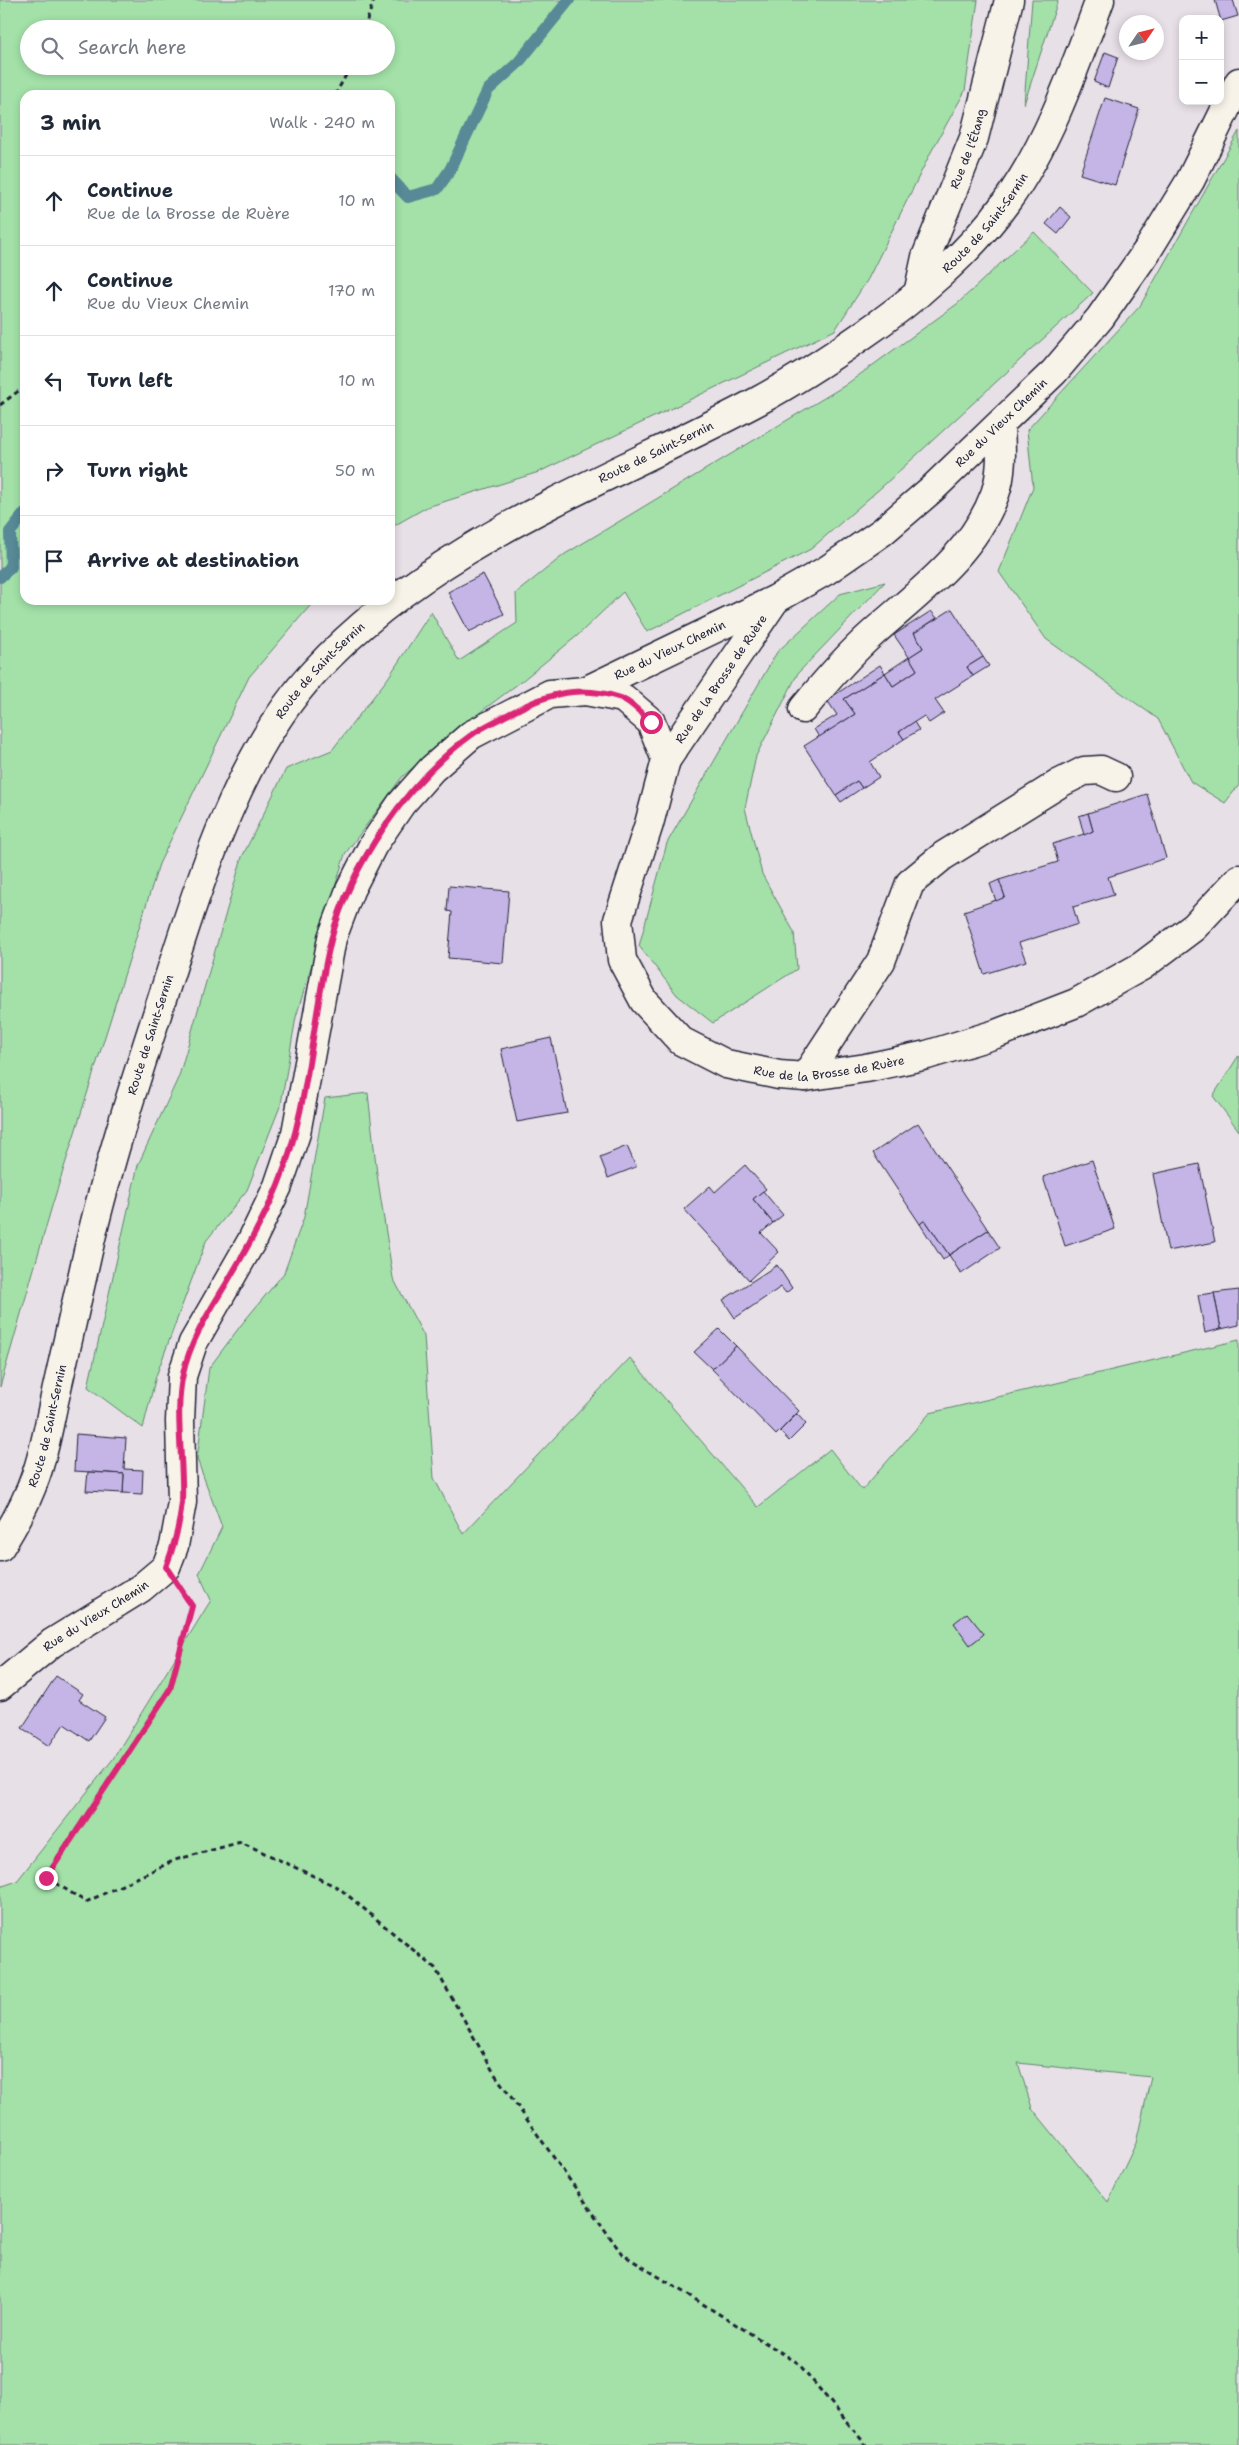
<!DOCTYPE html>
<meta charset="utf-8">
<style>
:root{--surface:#fff;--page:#f6f6f7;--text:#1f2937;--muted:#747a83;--line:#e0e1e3}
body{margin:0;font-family:"Shantell Sans",sans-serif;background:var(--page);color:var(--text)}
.controls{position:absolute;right:15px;top:15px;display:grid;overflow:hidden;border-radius:10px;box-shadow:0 2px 8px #0003}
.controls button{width:45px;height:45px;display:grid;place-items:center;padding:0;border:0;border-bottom:1px solid var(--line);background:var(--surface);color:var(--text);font:25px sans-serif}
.compass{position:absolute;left:1119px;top:15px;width:45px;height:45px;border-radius:50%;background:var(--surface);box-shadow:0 2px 8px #0003;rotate:55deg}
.stop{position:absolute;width:15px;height:15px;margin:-11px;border:4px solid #db2777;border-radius:50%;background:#fff}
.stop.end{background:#db2777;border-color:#fff;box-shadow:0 1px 5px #0008}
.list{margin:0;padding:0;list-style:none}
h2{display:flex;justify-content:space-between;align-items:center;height:65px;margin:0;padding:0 20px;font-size:21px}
h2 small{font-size:16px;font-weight:400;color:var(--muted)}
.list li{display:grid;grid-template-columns:32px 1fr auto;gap:15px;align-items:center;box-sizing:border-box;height:90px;padding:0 20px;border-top:1px solid var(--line)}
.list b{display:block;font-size:19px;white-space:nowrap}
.list p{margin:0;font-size:16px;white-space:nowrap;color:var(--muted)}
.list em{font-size:16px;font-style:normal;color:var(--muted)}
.icon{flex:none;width:28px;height:28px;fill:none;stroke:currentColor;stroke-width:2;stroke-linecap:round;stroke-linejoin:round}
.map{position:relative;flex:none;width:1239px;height:2445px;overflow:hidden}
.search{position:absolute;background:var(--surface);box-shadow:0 2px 8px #0003;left:20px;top:20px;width:375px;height:55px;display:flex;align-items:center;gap:12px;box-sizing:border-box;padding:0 18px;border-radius:28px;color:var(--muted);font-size:19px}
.panel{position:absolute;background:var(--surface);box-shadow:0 2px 8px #0003;left:20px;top:90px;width:375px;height:515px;border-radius:15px}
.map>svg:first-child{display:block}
</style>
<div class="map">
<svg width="1239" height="2445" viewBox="0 0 1239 2445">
<rect width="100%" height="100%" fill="#e8e0e7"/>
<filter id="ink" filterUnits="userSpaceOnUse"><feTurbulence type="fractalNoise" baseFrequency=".02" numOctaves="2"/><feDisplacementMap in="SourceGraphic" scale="10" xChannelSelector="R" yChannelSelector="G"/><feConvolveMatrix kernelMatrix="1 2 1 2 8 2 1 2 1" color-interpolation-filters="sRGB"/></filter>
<g filter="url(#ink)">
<g fill="#a3e1a8" stroke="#628272" fill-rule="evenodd">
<path d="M0 0H978L965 91 931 152 868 279 835 330 539 472 427 507 390 528V95H25V600H315L249 677 159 864 52 1206 0 1387ZM29 29H386V66H29Z"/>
<path d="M1032 0H1058L1024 104Z"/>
<path d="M1239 131V785L1225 803 1191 782 1158 719 1046 639 999 572 1033 487 1027 430 1140 306Z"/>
<path d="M1034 232 1093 293 884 485 811 549 647 632 623 592 577 636 523 680 458 729 402 777 345 854 296 1017 281 1104 247 1190 206 1241 156 1376 143 1428 88 1387 138 1165 179 1076 242 857 286 769 332 750 388 678 431 612 459 661 517 623 516 593 565 554 844 386 957 304Z"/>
<path d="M885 582 798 673 756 756 745 808 762 874 794 932 797 969 713 1023 677 995 639 946 667 843 777 652 840 594Z"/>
<path d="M1239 1055V1131L1213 1096Z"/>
<path d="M368 1093 377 1174 393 1278 424 1336 434 1478 463 1534 630 1358 758 1507 830 1449 862 1490 930 1413 1239 1340V2445H0V1887L17 1881 113 1759 211 1600 199 1574 222 1527 197 1459 209 1368 241 1325 284 1273 304 1217 325 1098ZM1018 2063 1151 2077 1136 2143 1108 2202 1032 2108Z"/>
</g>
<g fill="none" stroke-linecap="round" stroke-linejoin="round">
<g stroke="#588997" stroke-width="12">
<path d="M390 178 408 197 437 189 450 170 488 90 518 63 569 0"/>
<path d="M0 577 11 567 10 532 25 513"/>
</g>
</g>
<g fill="#c4b5e6" stroke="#22223b">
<path d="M1215 0H1233L1238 16 1221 21Z"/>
<path d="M1105 52 1118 57 1108 88 1094 82Z"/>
<path d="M1105 98 1139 109 1115 185 1080 174Z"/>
<path d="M1060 207 1071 217 1058 234 1046 224Z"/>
<path d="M483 574 504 614 469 632 448 592Z"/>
<path d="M952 609 983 657 967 667 973 676 935 700 944 713 929 723 924 716 899 732 904 739 870 762 879 777 862 788 857 781 836 795 804 746 855 714 844 699 885 673 893 686 917 670 909 657 923 648 914 633Z"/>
<path d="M931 611 937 618 914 633 923 648 909 657 894 635Z"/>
<path d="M909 657 917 670 893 686 885 673Z"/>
<path d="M983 657 989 666 973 676 967 667Z"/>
<path d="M880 665 885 673 844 699 855 714 819 737 814 729 837 715 827 700Z"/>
<path d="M914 722 919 730 904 739 899 732Z"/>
<path d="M857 781 862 788 841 802 836 795Z"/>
<path d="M1147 794 1166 858 1108 877 1114 895 1073 907 1078 924 1019 943 1026 961 984 974 964 911 1005 897 999 880 1058 862 1053 844 1093 831 1088 813Z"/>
<path d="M1088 813 1093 831 1084 835 1079 816Z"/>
<path d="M999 880 1005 897 996 901 990 884Z"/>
<path d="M449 886 509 891 503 963 448 958 452 912 447 911Z"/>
<path d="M551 1038 567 1113 517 1122 501 1049Z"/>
<path d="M918 1123 988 1230 949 1255 925 1220 920 1224 873 1153Z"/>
<path d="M627 1146 636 1167 608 1178 600 1157Z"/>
<path d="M1092 1160 1115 1229 1065 1246 1043 1177Z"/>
<path d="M1199 1164 1215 1242 1168 1251 1153 1174Z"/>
<path d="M745 1165 766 1189 753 1199 773 1223 761 1233 779 1252 749 1280 684 1209 710 1186 715 1192Z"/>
<path d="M763 1191 783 1215 773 1223 753 1199Z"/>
<path d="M925 1220 949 1255 943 1260 920 1224Z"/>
<path d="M988 1230 1000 1248 961 1274 949 1255Z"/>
<path d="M777 1265 792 1288 786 1293 781 1287 735 1318 723 1300Z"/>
<path d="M1239 1290V1325L1221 1329 1214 1293Z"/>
<path d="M1214 1293 1221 1329 1205 1333 1198 1295Z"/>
<path d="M719 1329 736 1346 712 1369 694 1352Z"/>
<path d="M736 1346 799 1411 776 1435 712 1369Z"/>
<path d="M797 1414 806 1424 789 1441 780 1431Z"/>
<path d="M76 1434 126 1438 124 1469 143 1470 142 1494 123 1493 124 1474 74 1471Z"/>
<path d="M88 1472 124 1474 123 1493 86 1491Z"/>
<path d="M967 1613 984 1634 970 1645 954 1623Z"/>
<path d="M56 1676 83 1694 79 1700 105 1717 89 1741 64 1724 49 1746 22 1728Z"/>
</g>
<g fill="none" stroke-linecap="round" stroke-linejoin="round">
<g stroke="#22223b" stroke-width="31">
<g id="minor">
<path id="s1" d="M918 294 926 257 974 138 1009 0"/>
<path id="s2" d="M585 691 623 698 651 722 666 760 649 824 618 920 622 960 644 1001 681 1041 726 1064 779 1075 805 1077 866 1068 927 1055 996 1034 1076 1003 1142 966 1194 927 1239 879"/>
<path d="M803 709C825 682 847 656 873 633 919 592 973 554 995 494 1003 472 1001 448 1000 426"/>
<path id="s3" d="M666 760 775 600"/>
<path d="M805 1077 881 961 910 883 943 856 1060 783 1084 771 1101 770 1116 777"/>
<path id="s4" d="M0 1686 52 1643 141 1588 166 1567 174 1546 182 1502 180 1421 182 1376 193 1343 251 1242 278 1186 296 1133 332 938 350 890 373 845 401 804 432 769 471 735 550 694 585 691 776 599 827 570 882 532 932 489 1054 372 1100 318 1147 251 1190 181 1239 82"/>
</g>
</g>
<g stroke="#22223b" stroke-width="31">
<g id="tertiary">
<path id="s5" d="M0 1547C14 1525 28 1499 36 1475 45 1450 49 1423 55 1397 65 1354 74 1312 84 1269 104 1177 133 1088 162 999 197 891 236 756 314 672 434 541 605 483 758 401 793 382 827 360 860 337 913 301 970 253 1007 201 1049 143 1075 67 1100 0"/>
</g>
</g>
<g stroke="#22223b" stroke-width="3" stroke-dasharray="5 4" stroke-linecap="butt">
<path d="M364 29 374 0"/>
<path d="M335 95 351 66"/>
<path d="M0 405 25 386"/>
<path d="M186 1597 192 1606 170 1689 46 1877 86 1902 175 1860 241 1842 339 1888 435 1968 494 2073 622 2254 798 2363 866 2445"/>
</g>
<use href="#minor" stroke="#f7f3e8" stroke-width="28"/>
<use href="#tertiary" stroke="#f7f3e8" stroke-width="28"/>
</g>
</g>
<g fill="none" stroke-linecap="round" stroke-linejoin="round" filter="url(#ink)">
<path stroke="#db2777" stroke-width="6" d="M46 1878 170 1689 192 1606 166 1567C174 1546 180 1524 182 1502 184 1462 174 1413 183 1374 190 1341 209 1312 226 1284 245 1252 264 1219 278 1185 310 1107 311 1021 331 940 350 865 408 781 470 736 482 727 496 721 509 714 545 694 579 684 621 698 631 702 642 714 651 722"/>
</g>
<g text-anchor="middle" stroke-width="5" stroke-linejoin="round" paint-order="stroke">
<g font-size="12" fill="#22223b" stroke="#f7f3e8">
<text dy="4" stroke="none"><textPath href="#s1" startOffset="154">Rue de l'Étang</textPath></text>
<text dy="4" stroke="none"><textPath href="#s5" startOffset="1751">Route de Saint-Sernin</textPath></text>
<text dy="4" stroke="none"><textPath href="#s4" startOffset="1739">Rue du Vieux Chemin</textPath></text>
<text dy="4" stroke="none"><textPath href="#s5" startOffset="1346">Route de Saint-Sernin</textPath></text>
<text dy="4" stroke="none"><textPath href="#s4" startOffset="1334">Rue du Vieux Chemin</textPath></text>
<text dy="4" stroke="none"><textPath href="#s5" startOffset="942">Route de Saint-Sernin</textPath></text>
<text dy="4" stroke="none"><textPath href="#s3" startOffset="98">Rue de la Brosse de Ruère</textPath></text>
<text dy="4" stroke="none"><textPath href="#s5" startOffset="536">Route de Saint-Sernin</textPath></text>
<text dy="4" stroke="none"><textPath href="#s2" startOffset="580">Rue de la Brosse de Ruère</textPath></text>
<text dy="4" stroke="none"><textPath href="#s5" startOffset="131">Route de Saint-Sernin</textPath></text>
<text dy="4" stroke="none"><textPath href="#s4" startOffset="119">Rue du Vieux Chemin</textPath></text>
</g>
</g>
</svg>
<div class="controls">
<button>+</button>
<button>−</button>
</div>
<svg class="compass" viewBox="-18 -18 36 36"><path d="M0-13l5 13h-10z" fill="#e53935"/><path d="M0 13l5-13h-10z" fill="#747a83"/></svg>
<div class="stop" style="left:651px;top:722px"></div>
<div class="stop end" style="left:46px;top:1878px"></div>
<div class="search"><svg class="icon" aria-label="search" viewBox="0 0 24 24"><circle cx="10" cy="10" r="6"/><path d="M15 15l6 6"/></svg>Search here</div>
<section class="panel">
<h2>3 min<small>Walk · 240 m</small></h2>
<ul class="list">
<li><svg class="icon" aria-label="ahead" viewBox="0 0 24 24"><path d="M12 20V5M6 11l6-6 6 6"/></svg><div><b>Continue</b><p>Rue de la Brosse de Ruère</p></div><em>10 m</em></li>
<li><svg class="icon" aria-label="ahead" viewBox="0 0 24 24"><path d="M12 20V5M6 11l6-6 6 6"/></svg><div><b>Continue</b><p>Rue du Vieux Chemin</p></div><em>170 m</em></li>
<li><svg class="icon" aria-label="left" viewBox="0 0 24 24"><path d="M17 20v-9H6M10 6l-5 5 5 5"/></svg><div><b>Turn left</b></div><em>10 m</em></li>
<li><svg class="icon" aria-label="right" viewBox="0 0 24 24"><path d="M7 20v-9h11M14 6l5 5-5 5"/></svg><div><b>Turn right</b></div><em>50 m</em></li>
<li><svg class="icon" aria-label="arrive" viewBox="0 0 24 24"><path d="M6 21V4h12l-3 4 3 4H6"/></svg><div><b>Arrive at destination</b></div></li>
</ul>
</section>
</div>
